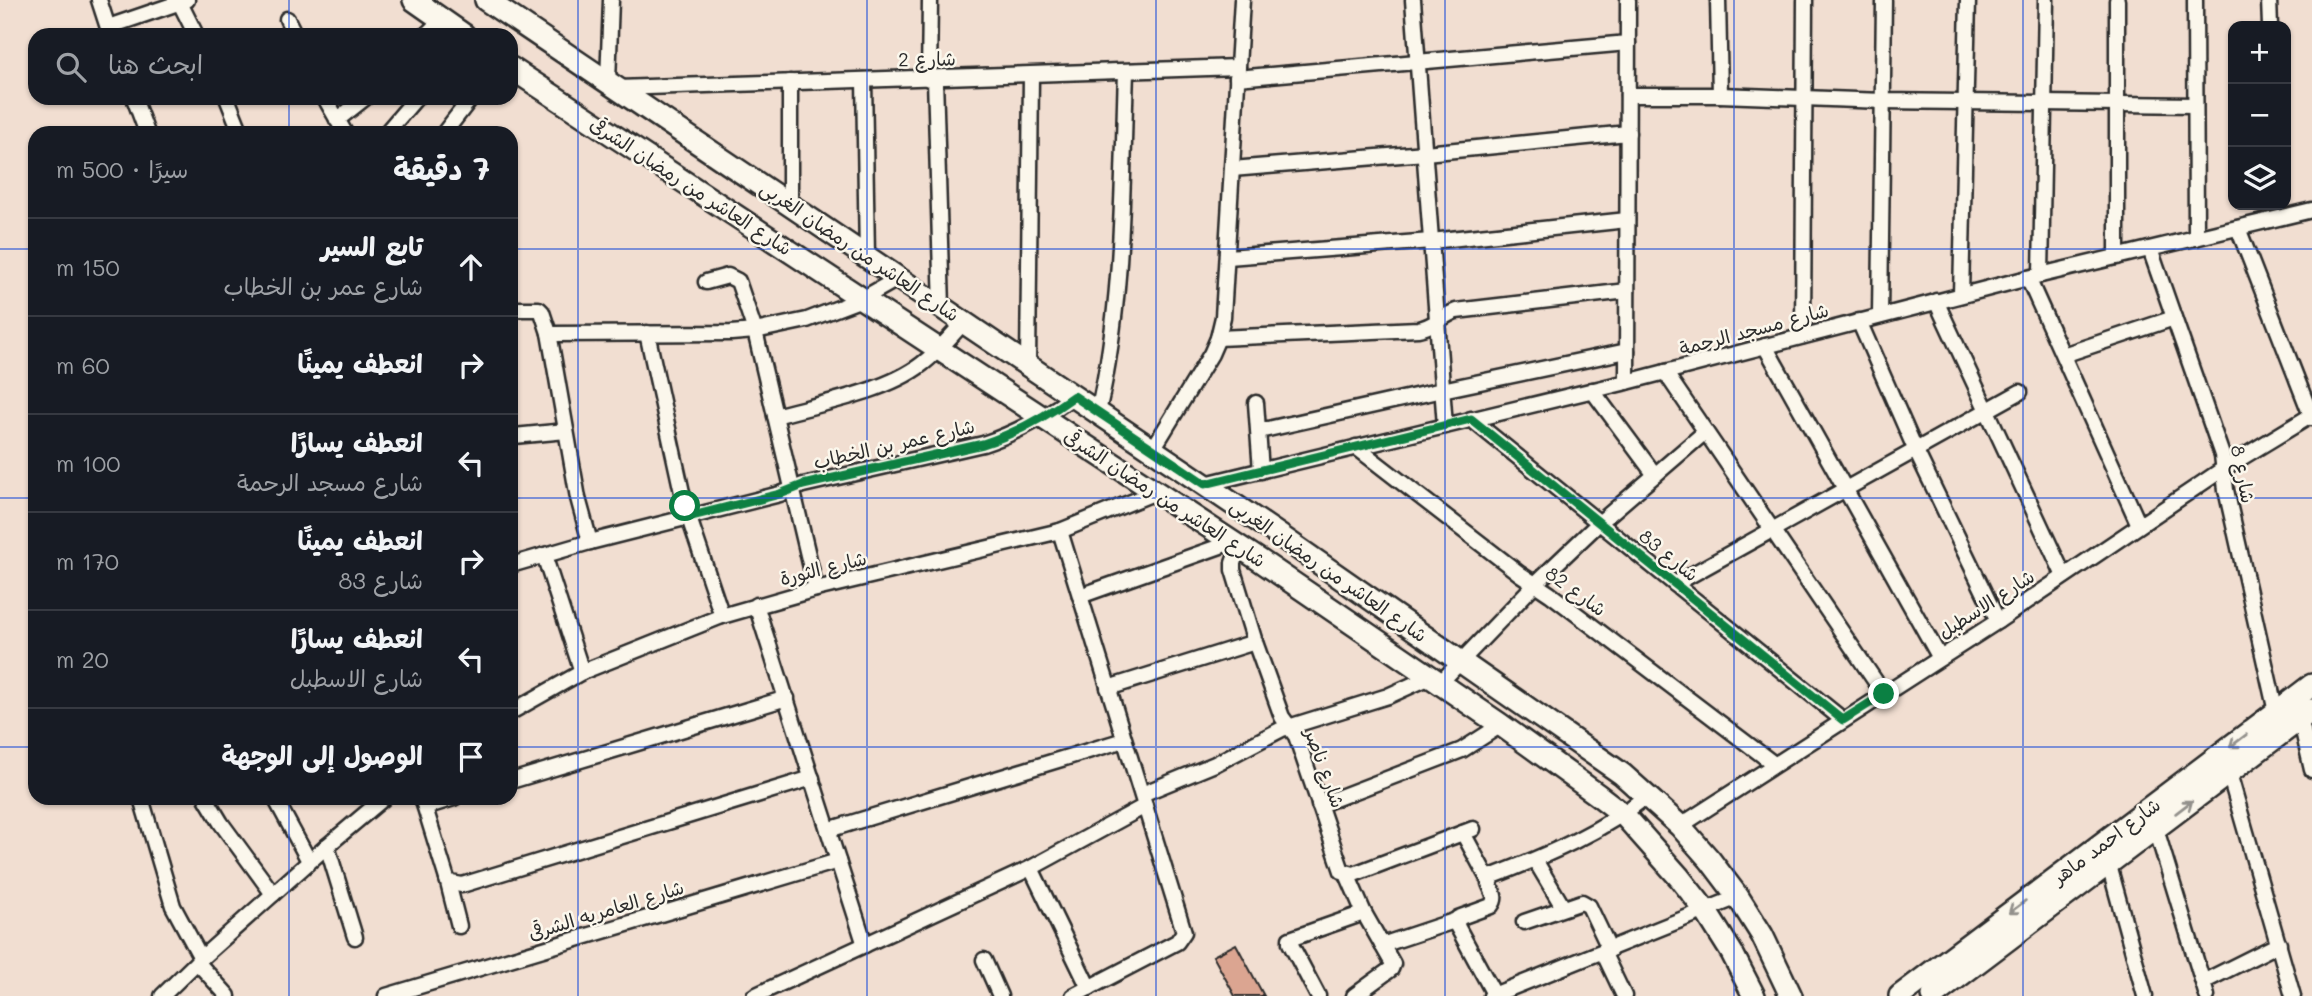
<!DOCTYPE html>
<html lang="ar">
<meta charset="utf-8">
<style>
:root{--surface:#171b24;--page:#242831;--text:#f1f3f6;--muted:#9ea1a6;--line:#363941}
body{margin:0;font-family:Mali,"Playpen Sans Arabic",sans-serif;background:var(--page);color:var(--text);direction:rtl}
.controls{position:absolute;right:21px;top:21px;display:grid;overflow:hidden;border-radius:14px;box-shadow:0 2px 5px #0004}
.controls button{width:63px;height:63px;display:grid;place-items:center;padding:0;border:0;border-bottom:2px solid var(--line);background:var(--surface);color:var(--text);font:35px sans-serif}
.stop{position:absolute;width:21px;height:21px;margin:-16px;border:5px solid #0b8043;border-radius:50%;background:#fff}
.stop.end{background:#0b8043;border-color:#fff;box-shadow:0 2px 7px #0008}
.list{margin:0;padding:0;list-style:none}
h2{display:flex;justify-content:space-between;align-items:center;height:91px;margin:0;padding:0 28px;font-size:30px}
h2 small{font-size:23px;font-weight:400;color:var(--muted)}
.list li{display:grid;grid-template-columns:46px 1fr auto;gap:21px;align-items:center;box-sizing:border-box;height:98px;padding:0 28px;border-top:2px solid var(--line)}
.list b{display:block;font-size:26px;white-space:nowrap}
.list p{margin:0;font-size:23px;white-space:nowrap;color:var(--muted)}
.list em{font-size:23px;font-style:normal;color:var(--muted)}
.icon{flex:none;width:38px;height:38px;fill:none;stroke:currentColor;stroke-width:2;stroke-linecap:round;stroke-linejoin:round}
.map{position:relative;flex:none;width:2312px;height:996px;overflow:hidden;direction:ltr}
.search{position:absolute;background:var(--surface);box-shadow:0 2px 5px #0004;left:28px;top:28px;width:490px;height:77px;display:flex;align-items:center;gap:18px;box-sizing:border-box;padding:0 24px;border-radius:21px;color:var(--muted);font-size:26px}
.panel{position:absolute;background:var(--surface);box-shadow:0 2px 5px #0004;left:28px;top:126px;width:490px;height:679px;border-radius:21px;direction:rtl}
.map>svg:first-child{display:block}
</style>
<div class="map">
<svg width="2312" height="996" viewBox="0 0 2312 996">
<rect width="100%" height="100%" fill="#f1ded1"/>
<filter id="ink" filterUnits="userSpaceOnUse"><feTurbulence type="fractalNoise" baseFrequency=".0143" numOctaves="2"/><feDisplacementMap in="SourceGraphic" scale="14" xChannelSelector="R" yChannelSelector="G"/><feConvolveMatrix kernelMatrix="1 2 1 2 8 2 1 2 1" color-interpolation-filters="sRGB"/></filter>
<g filter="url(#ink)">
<path fill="#dba591" stroke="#2b2b2b" stroke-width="2" d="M1236 944 1264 996H1235L1213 956Z"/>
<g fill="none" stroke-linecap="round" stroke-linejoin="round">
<g stroke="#2b2b2b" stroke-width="19">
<g id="street">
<path d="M99 0 110 34"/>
<path d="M1413 0 1445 426"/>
<path d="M1718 0 1720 95"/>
<path d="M2117 0V257"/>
<path d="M2195 0 2196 238"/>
<path d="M2269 0 2270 26"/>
<path d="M180 3 196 35"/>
<path d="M287 19 295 35"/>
<path d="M108 27 187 0"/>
<path d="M426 35 442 19"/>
<path d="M1237 78 1628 43"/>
<path d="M929 79 930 0"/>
<path d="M935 79 942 307"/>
<path d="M864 80 867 256"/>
<path d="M608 82 611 0"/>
<path d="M618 88 1238 67"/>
<path d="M1628 95H1720L1883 101 2195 105"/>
<path d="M134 98 147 133"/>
<path d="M227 98 241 133"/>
<path d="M325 98 345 133"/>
<path d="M337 120 365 98"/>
<path d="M386 133 416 98"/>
<path d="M444 133 471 98"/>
<path d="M1232 169 1425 153 1628 133"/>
<path d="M790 204V82"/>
<path d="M2238 228 2312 418"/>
<path d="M2150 249 2222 455 2226 490 2276 712"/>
<path d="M1228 257 1431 241 1627 220"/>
<path d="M2041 275 2046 0"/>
<path d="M2028 278 2139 525"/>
<path d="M706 282 728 276 738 281 755 331 816 589"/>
<path d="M1961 295 1968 0"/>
<path d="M1936 301 2064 576"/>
<path d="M511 309H539L542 312 549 333 553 334 731 333 755 331 807 320 833 310 862 299 899 278"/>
<path d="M1880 316 1884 0"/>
<path d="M1859 321 1916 451 1998 621"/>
<path d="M549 333 578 498 590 542"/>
<path d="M647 333 685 506 722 616"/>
<path d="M1803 336 1805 0"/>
<path d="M1218 338 1418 329C1433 327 1442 316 1456 311L1627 291"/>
<path d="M1765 346 1940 658"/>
<path d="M2063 355 2174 318"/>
<path d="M1028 365 1031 75"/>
<path d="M1665 372 1884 694"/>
<path d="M1627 382 1628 0"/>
<path d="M1592 390 1655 475"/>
<path d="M1256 403 1261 471"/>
<path d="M1098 412C1124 301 1122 185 1126 72"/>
<path d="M775 416C819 404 886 392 922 364 938 352 951 336 964 322"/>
<path d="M1471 419 1843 720"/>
<path d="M1259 431 1442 390 1627 351"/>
<path d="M514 436 566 431"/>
<path d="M1356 447 1520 574 1550 594 1774 764"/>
<path d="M1153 449 1211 354 1218 338 1223 317 1242 0"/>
<path d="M1205 484 1627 382 2028 278 2312 210"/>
<path d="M1060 531 1184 932 1177 942 1073 996"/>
<path d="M1239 547 1233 563V570L1255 642 1282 717 1296 736 1342 871 1354 874 1473 829"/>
<path d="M544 555 582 672"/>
<path d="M511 565 590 542 780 494 803 485 983 444C1017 433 1045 417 1074 396"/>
<path d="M1675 584 2020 392"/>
<path d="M1080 596 1232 542"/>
<path d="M756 605 865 945"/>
<path d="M1440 683 1535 584 1598 524 1705 432"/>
<path d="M1108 688 1255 642"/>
<path d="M511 712 582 672 722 616 816 589 1060 531 1156 492"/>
<path d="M2299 713 2312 770"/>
<path d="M2229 773 2293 996"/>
<path d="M511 781 787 698"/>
<path d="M1142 794 1215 764 1282 729 1388 696 1430 677"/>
<path d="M141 798 173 906 201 958"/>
<path d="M206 798 221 823 273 894"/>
<path d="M275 798 309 861"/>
<path d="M422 798 447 879 451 883 462 885 812 778"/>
<path d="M1319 805 1462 750 1501 725"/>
<path d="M425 807 454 798"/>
<path d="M1680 826 1998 621 2223 469 2312 415"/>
<path d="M2156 829 2207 996"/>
<path d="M828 830 1124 740"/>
<path d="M1463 833 1489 881"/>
<path d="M327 846 355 937"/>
<path d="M2107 858 2145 996"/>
<path d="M1535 860 1563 907"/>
<path d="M1031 868 1089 988"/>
<path d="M1347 874 1364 913 1393 964 1391 969 1354 996"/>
<path d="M447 879 459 926"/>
<path d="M1524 922 1582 902 1589 906 1610 950"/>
<path d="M1382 945 1457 920"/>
<path d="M1603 952 1624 996"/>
<path d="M984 960 1000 996"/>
<path d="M197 962 228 996"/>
<path d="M2203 982 2279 944"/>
<path d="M162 996 197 962 327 846 384 798"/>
<path d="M386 996 838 861"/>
<path d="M754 996 1031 868 1145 806"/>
<path d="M1318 996 1290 943V939L1364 913"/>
<path d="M1491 996 1738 897"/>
<path d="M1495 996 1457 926 1458 918 1491 906C1498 897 1492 892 1489 883L1493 876C1548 855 1602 832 1648 795"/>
</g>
</g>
<g stroke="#2b2b2b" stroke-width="26">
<g id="secondary">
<path d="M414 0 464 35"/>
<path d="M486 0 1279 535 1622 774 1680 826 1710 860 1738 897 1762 935 1791 996"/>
<path d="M511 68 1261 561 1501 725 1598 795 1624 815 1679 877 1705 910 1732 953 1754 996"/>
<path d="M1900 996 2312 685"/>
<path d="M1933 996 2312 710"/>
</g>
</g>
<use href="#street" stroke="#fbf7ec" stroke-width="14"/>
<use href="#secondary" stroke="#fbf7ec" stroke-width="21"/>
</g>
<defs><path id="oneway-shaft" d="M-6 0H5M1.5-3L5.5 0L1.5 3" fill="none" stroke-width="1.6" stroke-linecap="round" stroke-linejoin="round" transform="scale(1.75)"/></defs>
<g stroke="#93918c">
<use href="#oneway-shaft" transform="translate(2238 741) rotate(143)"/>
<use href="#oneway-shaft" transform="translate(2184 807) rotate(-37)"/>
<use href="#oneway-shaft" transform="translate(2017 907) rotate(143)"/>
</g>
</g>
<g fill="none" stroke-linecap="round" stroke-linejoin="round" filter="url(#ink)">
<path stroke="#0b8043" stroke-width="9" d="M685 506 688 517 780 494 803 485 983 444C1017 433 1045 417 1074 396L1205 484 1471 419 1843 720 1884 694"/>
</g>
<path fill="none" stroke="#1d4ed8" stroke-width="2" stroke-opacity="0.55" d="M289 0V35M578 0V996M867 0V996M1156 0V996M1445 0V996M1734 0V996M2023 0V996M289 98V133M0 249H35M511 249H2312M0 498H35M511 498H2312M0 747H35M511 747H2312M289 798V996"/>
<g text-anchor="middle" stroke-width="5" stroke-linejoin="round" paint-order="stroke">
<g font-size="19" fill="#2b2b2b" stroke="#fbf7ec">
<text transform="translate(927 59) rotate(-1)" y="7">شارع 2</text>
<text transform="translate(691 186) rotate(33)" y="7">شارع العاشر من رمضان الشرقى</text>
<text transform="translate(860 251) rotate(34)" y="7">شارع العاشر من رمضان الغربى</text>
<text transform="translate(1754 329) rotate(-15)" y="7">شارع مسجد الرحمة</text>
<text transform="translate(894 444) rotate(-13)" y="7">شارع عمر بن الخطاب</text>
<text transform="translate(2243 474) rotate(79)" y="7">شارع 8</text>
<text transform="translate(1165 498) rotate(33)" y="7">شارع العاشر من رمضان الشرقى</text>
<text transform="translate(1669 555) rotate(39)" y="7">شارع 83</text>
<text transform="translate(823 568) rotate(-14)" y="7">شارع الثورة</text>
<text transform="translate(1329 570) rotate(35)" y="7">شارع العاشر من رمضان الغربى</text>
<text transform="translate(1576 591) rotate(36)" y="7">شارع 82</text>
<text transform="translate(1986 604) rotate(-33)" y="7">شارع الاسطبل</text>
<text transform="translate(1325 768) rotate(70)" y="7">شارع ناصر</text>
<text transform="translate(2106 841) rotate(-37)" y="7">شارع احمد ماهر</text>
<text transform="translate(606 910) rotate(-17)" y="7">شارع العامريه الشرقى</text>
</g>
</g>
</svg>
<div class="controls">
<button>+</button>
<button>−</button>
<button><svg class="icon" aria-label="layers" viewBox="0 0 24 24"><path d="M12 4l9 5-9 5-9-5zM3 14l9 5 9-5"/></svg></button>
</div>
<div class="stop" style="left:685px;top:506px"></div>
<div class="stop end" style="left:1884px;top:694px"></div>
<div class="search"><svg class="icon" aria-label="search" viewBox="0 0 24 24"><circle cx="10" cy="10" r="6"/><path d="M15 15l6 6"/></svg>ابحث هنا</div>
<section class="panel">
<h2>7 دقيقة<small>سيرًا · 500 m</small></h2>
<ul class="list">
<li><svg class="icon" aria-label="ahead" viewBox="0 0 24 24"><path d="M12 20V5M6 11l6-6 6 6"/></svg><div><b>تابع السير</b><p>شارع عمر بن الخطاب</p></div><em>150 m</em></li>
<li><svg class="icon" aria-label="right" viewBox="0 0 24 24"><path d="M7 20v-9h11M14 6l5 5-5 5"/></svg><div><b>انعطف يمينًا</b></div><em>60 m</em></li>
<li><svg class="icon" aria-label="left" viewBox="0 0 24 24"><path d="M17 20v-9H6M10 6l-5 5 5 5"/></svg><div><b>انعطف يسارًا</b><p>شارع مسجد الرحمة</p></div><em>100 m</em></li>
<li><svg class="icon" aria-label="right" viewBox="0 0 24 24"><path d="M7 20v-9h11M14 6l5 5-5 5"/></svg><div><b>انعطف يمينًا</b><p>شارع 83</p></div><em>170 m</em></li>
<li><svg class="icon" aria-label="left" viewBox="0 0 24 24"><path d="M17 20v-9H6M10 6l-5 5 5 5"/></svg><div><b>انعطف يسارًا</b><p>شارع الاسطبل</p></div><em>20 m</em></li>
<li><svg class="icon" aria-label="arrive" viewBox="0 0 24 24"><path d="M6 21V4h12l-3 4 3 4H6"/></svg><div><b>الوصول إلى الوجهة</b></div></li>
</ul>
</section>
</div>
